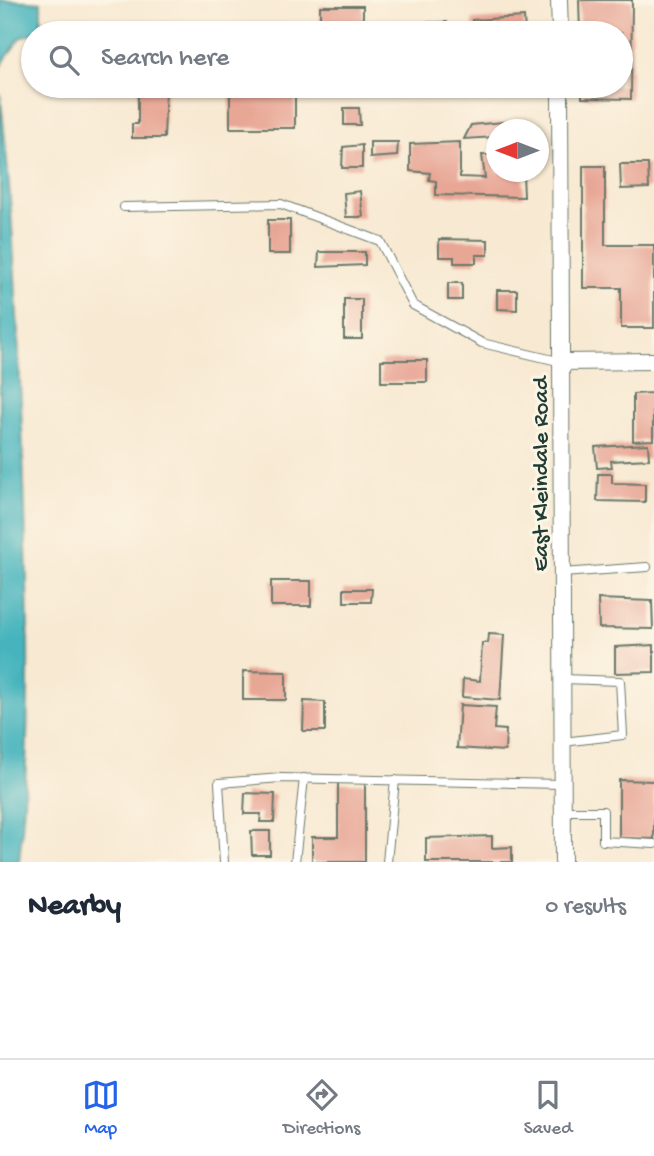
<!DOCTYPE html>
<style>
:root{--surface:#fff;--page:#f6f6f7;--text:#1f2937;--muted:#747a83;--line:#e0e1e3;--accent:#2563eb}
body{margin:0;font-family:"Gochi Hand",sans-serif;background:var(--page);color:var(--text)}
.compass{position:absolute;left:486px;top:119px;width:63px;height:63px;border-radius:50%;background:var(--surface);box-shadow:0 2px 5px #0004;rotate:270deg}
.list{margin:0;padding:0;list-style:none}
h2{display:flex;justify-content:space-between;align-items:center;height:91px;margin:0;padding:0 28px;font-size:30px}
h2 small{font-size:23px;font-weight:400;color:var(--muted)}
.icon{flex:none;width:38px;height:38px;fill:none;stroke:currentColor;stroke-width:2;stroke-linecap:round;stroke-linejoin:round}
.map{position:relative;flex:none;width:654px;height:862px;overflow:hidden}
.search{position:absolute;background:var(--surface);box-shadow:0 2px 5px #0004;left:21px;right:21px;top:21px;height:77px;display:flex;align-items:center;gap:18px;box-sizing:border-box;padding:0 24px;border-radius:38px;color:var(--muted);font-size:26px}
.sheet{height:196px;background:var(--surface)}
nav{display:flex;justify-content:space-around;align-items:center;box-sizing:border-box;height:98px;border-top:2px solid var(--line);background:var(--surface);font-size:19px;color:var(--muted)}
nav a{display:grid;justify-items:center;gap:4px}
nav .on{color:var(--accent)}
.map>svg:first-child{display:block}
</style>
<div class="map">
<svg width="654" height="862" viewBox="0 0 654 862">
<rect width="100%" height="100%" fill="#fcf5e5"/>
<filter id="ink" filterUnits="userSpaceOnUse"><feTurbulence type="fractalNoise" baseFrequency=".0143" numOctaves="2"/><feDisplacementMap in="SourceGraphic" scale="14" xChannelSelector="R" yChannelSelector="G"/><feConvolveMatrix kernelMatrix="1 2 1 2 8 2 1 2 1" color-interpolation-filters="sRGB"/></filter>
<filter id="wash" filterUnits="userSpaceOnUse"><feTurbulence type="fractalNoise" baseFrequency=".00686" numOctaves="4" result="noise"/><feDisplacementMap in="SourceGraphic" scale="28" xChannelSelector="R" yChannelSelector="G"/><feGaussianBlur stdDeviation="1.57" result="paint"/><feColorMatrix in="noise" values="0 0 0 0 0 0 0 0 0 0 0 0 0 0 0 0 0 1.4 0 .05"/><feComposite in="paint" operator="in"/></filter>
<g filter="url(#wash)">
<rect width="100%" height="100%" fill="#f8e9d2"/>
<g fill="#45b4bd" stroke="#327878" stroke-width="2">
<path d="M0 0 41 2V30L20 38 0 67Z"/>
<path d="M0 93C14 213 18 333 23 454 28 589 33 727 19 862H0Z"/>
</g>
<g id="blocks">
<g fill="#e8a695">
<path d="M579 0H632L631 99 582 98V86H621V33H580Z"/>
<rect x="320" y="6" width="43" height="27"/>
<path d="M524 17 525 33H472V20Z"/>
<path d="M447 22V33H383V23Z"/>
<path d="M138 86H166L164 138H132V124H138Z"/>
<rect x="230" y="86" width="65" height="42"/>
<path d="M383 86H435V95L382 94Z"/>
<path d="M344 108H359L360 125H344Z"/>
<path d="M514 121 513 130H496V137L464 139 471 125Z"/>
<path d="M370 142H398L397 156 370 158Z"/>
<path d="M460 142V177L485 178 482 155H496V172H523L524 197 436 195V181L429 180 430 173 410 171V144Z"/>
<path d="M362 145V168H342L343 147Z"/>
<path d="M620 164H648L649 188 621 189Z"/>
<path d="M583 166H605V245H654V328H621V288H583Z"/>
<path d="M360 191 363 217H346L344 193Z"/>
<rect x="268" y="220" width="22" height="34"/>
<path d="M439 239 488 240V255H476V263H454V257H439Z"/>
<path d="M319 252H365V265L318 267Z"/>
<rect x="448" y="283" width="14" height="17"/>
<path d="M497 290H517V310L497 309Z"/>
<rect x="344" y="299" width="18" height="40"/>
<rect x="381" y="360" width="46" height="22"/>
<path d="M653 393V440L633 441V394Z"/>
<path d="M648 444 649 459 611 461 612 467 597 468 595 447Z"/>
<path d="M598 474H612V483L645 484V502L597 501Z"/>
<rect x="271" y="581" width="40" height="25"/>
<path d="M344 589H372L371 602H344Z"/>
<path d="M598 599 652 601 653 629 599 628Z"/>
<path d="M489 634 504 635 500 700 462 697 463 679 480 681 482 643H488Z"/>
<path d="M654 645V672L615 673V647Z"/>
<path d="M243 671 286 672V700H243Z"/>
<path d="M304 701 325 702V731H303Z"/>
<path d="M460 705 496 707 494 729 506 730 505 751 457 748Z"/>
<path d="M619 780 654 781V839L619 838Z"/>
<path d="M338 783H365V862H312V837H338Z"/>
<path d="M245 793 275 794 274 822H260L261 814H244Z"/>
<path d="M251 831H270V855H252Z"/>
<path d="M492 836V848L512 847V862H426V838Z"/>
</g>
</g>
</g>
<g filter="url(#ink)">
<use href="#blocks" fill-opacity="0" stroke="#6b796b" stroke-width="2"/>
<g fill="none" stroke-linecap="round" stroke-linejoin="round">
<g stroke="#6b796b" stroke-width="10">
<g id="lane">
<path d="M124 207 281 204 380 241 413 305 482 343 562 362"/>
<path d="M562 573 647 567"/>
<path d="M563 679 620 681 623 735 563 742"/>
<path d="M563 811H603V841L654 844"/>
<path d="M224 862 219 783 281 778 563 784"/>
<path d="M295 862 304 778"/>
<path d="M387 862 395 780"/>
</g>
</g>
<g stroke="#6b796b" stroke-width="18">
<g id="street">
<path d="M559 0 560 33"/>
<path d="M560 86 563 862"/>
<path d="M562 362 654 361"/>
</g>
</g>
<use href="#lane" stroke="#fff" stroke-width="8"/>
<use href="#street" stroke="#fff" stroke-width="16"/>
</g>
</g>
<g text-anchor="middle" stroke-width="6" stroke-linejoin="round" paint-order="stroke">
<g font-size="23" fill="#1f3d34" stroke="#fcf5e5">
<text transform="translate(539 474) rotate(-90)" y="8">East Kleindale Road</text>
</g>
</g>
</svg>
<svg class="compass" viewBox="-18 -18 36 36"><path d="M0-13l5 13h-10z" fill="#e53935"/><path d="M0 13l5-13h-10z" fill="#747a83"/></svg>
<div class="search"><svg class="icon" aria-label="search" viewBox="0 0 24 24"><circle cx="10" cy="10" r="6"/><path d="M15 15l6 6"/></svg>Search here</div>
</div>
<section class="sheet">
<h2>Nearby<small>0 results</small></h2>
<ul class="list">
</ul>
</section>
<nav>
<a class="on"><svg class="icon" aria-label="map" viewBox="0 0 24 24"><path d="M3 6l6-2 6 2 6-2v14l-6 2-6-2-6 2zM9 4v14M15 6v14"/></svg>Map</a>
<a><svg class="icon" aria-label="directions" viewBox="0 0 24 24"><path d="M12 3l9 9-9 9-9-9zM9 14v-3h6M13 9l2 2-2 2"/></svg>Directions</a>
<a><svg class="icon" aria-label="saved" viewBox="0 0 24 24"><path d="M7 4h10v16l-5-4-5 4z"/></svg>Saved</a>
</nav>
